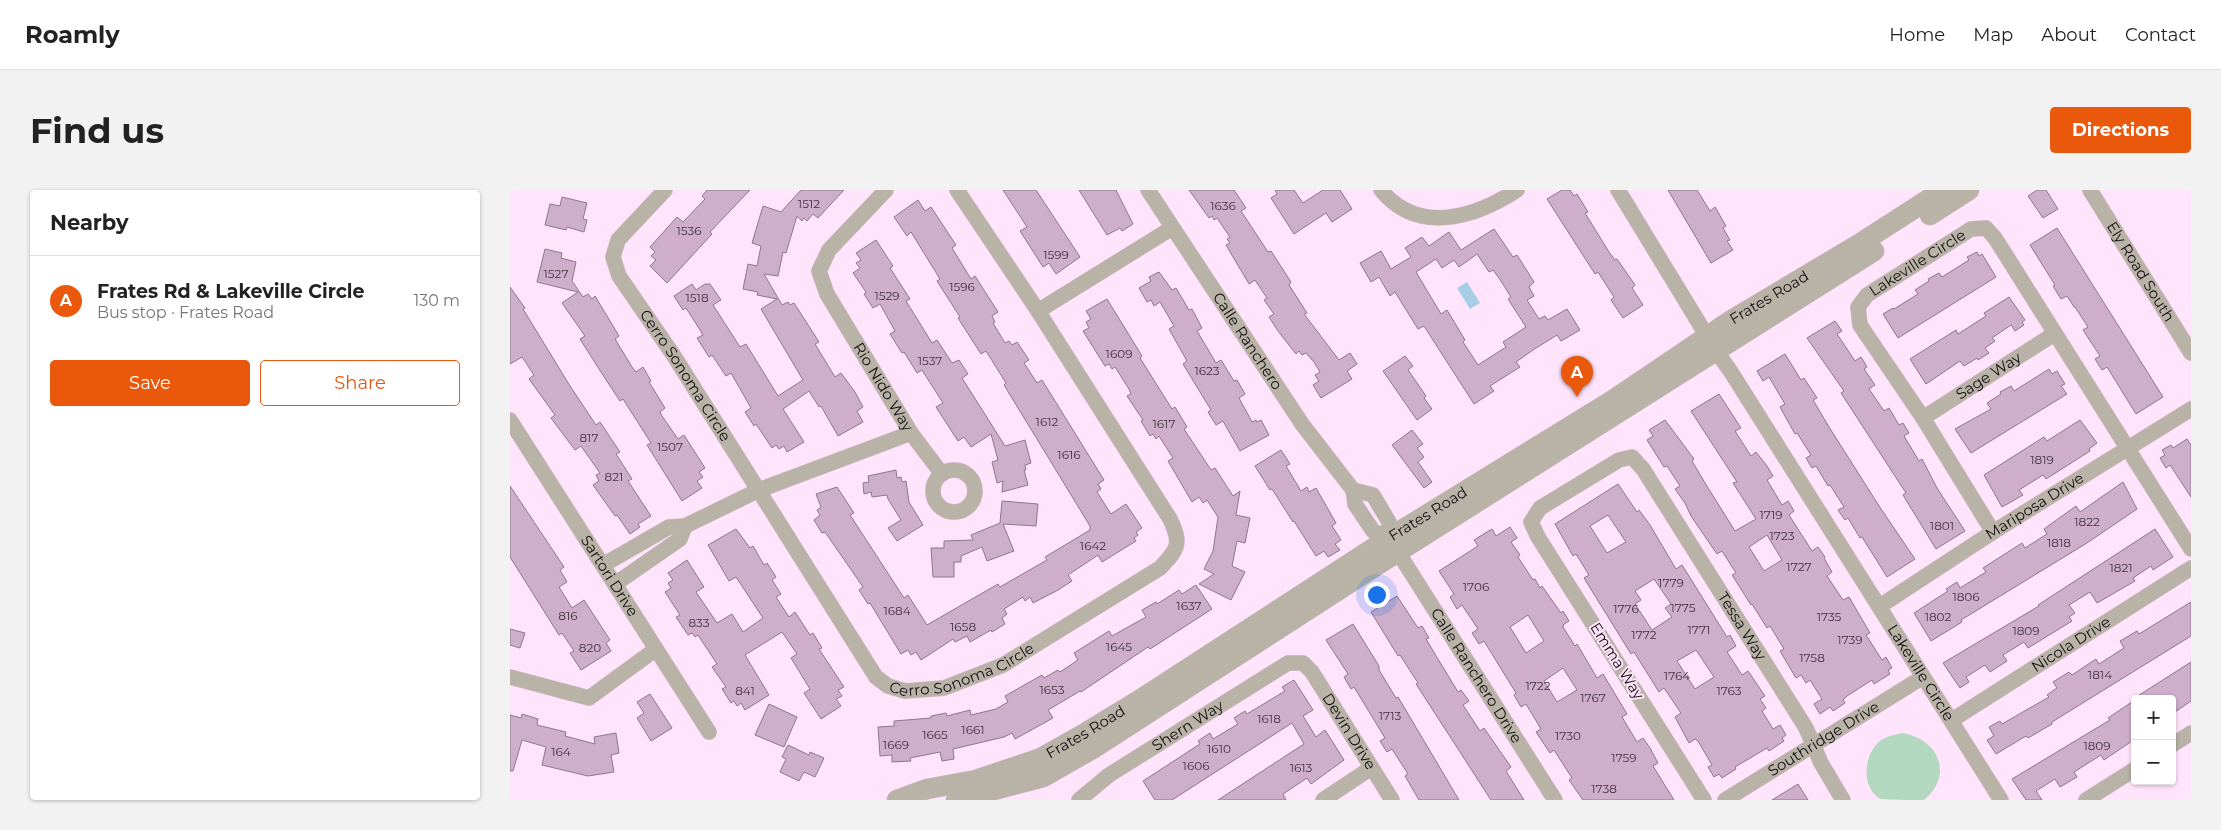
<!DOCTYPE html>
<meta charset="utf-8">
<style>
:root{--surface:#fff;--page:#f2f2f2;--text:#222;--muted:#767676;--line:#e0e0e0;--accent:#ea580c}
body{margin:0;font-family:Montserrat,sans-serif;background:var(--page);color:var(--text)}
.controls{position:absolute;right:15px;bottom:15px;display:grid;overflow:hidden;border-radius:5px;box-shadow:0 1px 4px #0004}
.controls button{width:45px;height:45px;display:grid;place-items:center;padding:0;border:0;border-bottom:1px solid var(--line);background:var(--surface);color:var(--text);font:25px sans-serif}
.you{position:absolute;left:866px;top:404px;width:18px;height:18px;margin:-12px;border:4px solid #fff;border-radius:50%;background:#1a73e8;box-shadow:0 0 0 8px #1a73e833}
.badge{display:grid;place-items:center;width:32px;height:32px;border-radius:50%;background:var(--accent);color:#fff;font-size:16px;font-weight:700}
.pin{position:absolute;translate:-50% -41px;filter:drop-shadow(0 1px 2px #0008)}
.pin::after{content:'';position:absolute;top:26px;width:18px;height:15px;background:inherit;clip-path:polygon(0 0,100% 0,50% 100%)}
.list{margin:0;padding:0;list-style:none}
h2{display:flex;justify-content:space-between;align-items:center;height:65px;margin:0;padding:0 20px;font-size:21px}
h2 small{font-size:16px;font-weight:400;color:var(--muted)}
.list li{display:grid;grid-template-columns:32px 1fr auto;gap:15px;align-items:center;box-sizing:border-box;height:90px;padding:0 20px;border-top:1px solid var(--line)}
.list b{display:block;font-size:19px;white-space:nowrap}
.list p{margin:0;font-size:16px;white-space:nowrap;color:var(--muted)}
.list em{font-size:16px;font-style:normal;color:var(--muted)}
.actions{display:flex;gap:10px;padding:15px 20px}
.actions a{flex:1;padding:11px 0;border:1px solid var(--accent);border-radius:5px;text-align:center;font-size:18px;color:var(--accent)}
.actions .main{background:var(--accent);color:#fff}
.map{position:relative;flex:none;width:1681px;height:610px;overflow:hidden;border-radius:5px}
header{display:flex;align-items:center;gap:30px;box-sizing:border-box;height:70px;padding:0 25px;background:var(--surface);border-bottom:1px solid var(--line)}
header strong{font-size:24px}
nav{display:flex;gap:28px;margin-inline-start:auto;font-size:18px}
.intro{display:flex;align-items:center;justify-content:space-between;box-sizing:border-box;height:120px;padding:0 30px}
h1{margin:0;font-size:35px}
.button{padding:12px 22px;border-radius:5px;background:var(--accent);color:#fff;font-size:18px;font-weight:700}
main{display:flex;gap:30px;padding:0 30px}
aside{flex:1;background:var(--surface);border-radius:5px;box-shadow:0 1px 4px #0004}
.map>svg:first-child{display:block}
</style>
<header>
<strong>Roamly</strong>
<nav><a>Home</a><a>Map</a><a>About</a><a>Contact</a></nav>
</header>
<div class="intro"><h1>Find us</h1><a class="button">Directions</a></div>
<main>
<aside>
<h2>Nearby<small></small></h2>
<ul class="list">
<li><span class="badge">A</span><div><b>Frates Rd &amp; Lakeville Circle</b><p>Bus stop · Frates Road</p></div><em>130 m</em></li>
</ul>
<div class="actions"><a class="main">Save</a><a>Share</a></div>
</aside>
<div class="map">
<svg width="1681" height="610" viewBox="0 0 1681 610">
<rect width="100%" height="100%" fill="#ffe4fc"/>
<path fill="#b2d8c0" d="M1392 543C1429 549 1444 585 1414 610 1404 610 1378 610 1371 609 1350 598 1354 564 1370 551 1377 546 1384 545 1392 543Z"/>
<path fill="#a6cde5" d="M957 92 970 113 960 119 947 98Z"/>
<g fill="#cfaecb" stroke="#8e778b" fill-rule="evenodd">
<path d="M197 0H240L200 42 202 44 157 93 140 76 146 70 141 66 145 62 140 57 167 27 173 32 195 9 192 6Z"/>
<path d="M291 0H334L308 28 303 24 297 31 294 28 292 31 287 26 276 63 273 62 268 86 254 84 272 115 278 112 280 115 284 113 309 152 305 154 325 187 331 183 345 202 353 217 347 221 353 232 328 246 311 216 309 217 299 201 273 219 294 252 277 262 274 256 269 259 266 255 262 258 246 234 244 236 235 222 241 218 221 183 216 186 202 165 199 167 187 148 193 145 190 140 176 118 173 120 164 106 182 94 186 100 195 94H200L211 110 203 115 230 157 236 154 268 206 293 190 251 119 267 109 247 105 248 102 233 99 238 74 247 76 251 56 242 53 253 16 271 22Z"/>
<path d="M493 0H526L570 67 546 84 539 73 533 77 510 41 517 37Z"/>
<path d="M569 0H606L623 34 612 41 610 38 597 45Z"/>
<path d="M679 0H724L736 18 731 21 758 62 761 61 781 92 779 95 797 123 794 124 829 170 840 163 847 174 837 181 842 189 811 208 803 195 809 191 805 185 810 182 804 172 796 163 792 165 789 161 786 164 768 141 759 127 764 124 754 110 757 108 745 90 739 94 716 55 720 53 717 49 720 47 707 28 704 30 702 26 699 28Z"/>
<path d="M765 0H784L793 13 813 0H830L842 19 822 32 816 23 784 44 761 8 767 4Z"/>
<path d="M1052 0H1060L1064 6 1067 4 1078 22 1075 23 1099 62 1105 70 1107 69 1125 95 1122 98 1133 115 1113 128 1101 110 1104 107 1088 82 1085 84 1037 9Z"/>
<path d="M1158 0H1187L1200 21 1205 17 1216 36 1213 38 1220 50 1217 51 1223 60 1201 73Z"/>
<path d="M1527 0H1536L1548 19 1533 28 1518 6Z"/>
<path d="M52 7 77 13 73 29 77 30 74 42 57 37 56 40 35 35 40 14 50 16Z"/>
<path d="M408 10 415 21 421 17 446 55 442 58 461 89 465 86 488 122 482 126 485 132 483 133 495 153 499 151 502 155 507 152 519 170 514 173 527 193 532 190 594 290 588 294 591 299 587 302 601 324 616 314 632 338 626 342 628 345 624 348 626 351 592 372 588 365 558 385 562 391 548 400 523 413 520 407 515 411 513 407 494 419 497 424 492 428 495 434 482 442 481 440 460 452 457 446 445 452 443 449 411 470 406 462 401 465 398 460 391 464 360 413 358 414 349 400 353 397 315 342 312 343 304 330 310 325 307 320 311 317 306 304 327 297 344 323 340 325 368 368 394 408 398 405 417 435 488 394 490 397 537 370 535 367 580 340V336L494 195 496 193 476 161 471 164 448 128 450 127 427 91 430 89 401 42 397 46 384 27Z"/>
<path d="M1547 38 1653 207 1626 224 1597 177 1592 180 1585 169 1590 166 1573 140 1578 137 1565 117H1564L1557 106 1551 109 1543 96 1545 95 1520 55Z"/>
<path d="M984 39 1003 67 1007 65 1024 92 1019 97 1024 106 1017 110 1029 129 1035 126 1038 130 1057 119 1070 140 1051 151 1047 145 1023 160 1006 172 1010 177 980 196 984 201 964 214 914 136 908 139 885 102 880 106 869 87 861 92 850 73 871 61 881 79 901 67 895 58 912 47 919 56 939 42 951 60ZM967 64 979 82 983 80 989 88 1001 107 998 109 1016 137 993 152 996 157 968 175 953 152 955 150 937 120 931 124 906 82 926 69 932 78 944 70 949 77Z"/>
<path d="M366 50 383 76 380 78 400 109 396 111 422 153 427 150 442 173 449 170 458 184 452 188 495 256 515 250 521 273 515 275 516 280H514L518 295 492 302 493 291 487 293 482 272 488 270 481 244 461 257 454 247 448 251 426 217 433 213 412 180 407 183 394 162 392 163 380 144 385 141 370 114 363 118 354 104 356 102 343 83 350 78 346 73 351 70 346 63Z"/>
<path d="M35 59 52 63 51 68 66 72 62 91 73 107 78 104 82 109 85 106 109 146 105 149 122 177 126 182 133 177 141 191 139 192 155 218 150 222 152 226 168 249 174 245 195 278 189 282 193 287 187 291 192 298 172 311 137 255 141 253 113 209 110 211 89 179 70 149 75 146 52 113 68 102 27 92Z"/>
<path d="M1467 62 1469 66 1472 64 1486 87 1388 148 1373 124 1383 118 1384 119 1408 104 1405 100 1419 91 1418 89 1429 83 1432 87 1459 70 1457 67Z"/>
<path d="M649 82 662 100 666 98 679 120 682 119 692 138 687 141 706 173 711 170 724 191 727 190 735 204 729 208 741 230 742 232 746 230 747 232 751 230 759 245 730 261 713 231 706 235 698 222 701 220 673 174 677 171 659 139 664 136 650 112 644 116 641 110 637 112 629 98 641 91 639 87Z"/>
<path d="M0 97 15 118 13 119 60 196 86 235 90 232 110 262 106 264 122 289 118 291 141 326 128 334 130 337 120 344 107 325 105 326 83 295 89 291 86 285 90 283 71 256 65 260 41 228 45 225 19 189 24 185 12 167 0 174Z"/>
<path d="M1499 107 1515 130 1512 132 1514 135 1505 141 1501 135 1482 148 1485 151 1475 158 1479 163 1468 170 1467 168 1454 176 1450 171 1416 194 1400 169 1446 140 1448 144 1476 126 1474 123Z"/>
<path d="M597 109 632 166 630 168 662 219 665 217 677 237 674 239 701 280 705 278 723 306 730 301 726 325 740 328 735 353 727 351 722 376 735 382 721 410 689 394 704 384 694 379 703 361 708 327 697 310 693 313 689 307 682 312 658 271 663 268 649 246 646 249 643 244 640 246 631 231 633 230 617 206 621 204 619 199 605 177 602 179 599 174 595 176 573 141 579 138 576 132 581 129 576 121Z"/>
<path d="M1325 131 1332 141 1327 144 1345 171 1351 167 1357 177 1354 179 1365 195 1359 199 1374 221 1379 218 1389 235 1393 233 1399 243 1394 246 1409 271 1412 269 1427 298 1455 341 1426 359 1393 305 1396 303 1331 203 1334 201 1297 148Z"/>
<path d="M1275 164 1291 190 1294 188 1307 208 1303 210 1319 237 1371 319 1405 369 1377 387 1352 347 1350 348 1338 328 1335 330 1328 320 1334 317 1320 295 1318 296 1306 276 1302 278 1296 268 1301 265 1287 243 1285 244 1270 217 1275 214 1259 187 1253 191 1247 181Z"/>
<path d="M895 166 903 176 898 180 916 206 914 208 922 219 907 230 873 181Z"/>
<path d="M1539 179 1542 184 1547 181 1555 194 1551 196 1557 204 1461 263 1445 239 1481 219 1477 213 1491 204 1490 202 1501 196 1504 201Z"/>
<path d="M1209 204 1231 238 1225 241 1241 266 1246 262 1257 276 1263 286 1257 290 1272 315 1278 311 1284 321 1279 325 1302 361 1308 357 1315 367 1314 368 1322 382 1317 386 1333 410 1339 407 1360 443 1356 445 1372 470 1376 467 1382 478 1378 480 1380 484 1364 494 1362 490 1337 506 1333 510 1335 513 1323 521 1320 517 1310 524 1304 514 1312 509 1300 490 1296 493 1291 485 1286 488 1270 461 1274 459 1260 436 1257 438 1242 414 1241 415 1222 385 1226 383 1212 361 1207 364 1181 326 1175 313 1165 299 1170 296 1157 276 1154 277 1137 250 1143 246 1139 240 1155 230 1184 269 1182 271 1195 293 1225 341 1246 329 1223 293 1227 292 1181 221ZM1257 345 1272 370 1254 381 1239 357Z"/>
<path d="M1570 230 1587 253 1579 259 1580 261 1536 289 1533 285 1509 300 1513 305 1492 317 1474 285 1534 247 1537 251Z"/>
<path d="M902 240 913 254 907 258 914 267 908 272 922 292 914 298 882 255Z"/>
<path d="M1677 249 1681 255V307L1660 275 1656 278 1650 268 1655 265 1652 260 1661 255 1663 258Z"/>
<path d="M771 260 780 274 776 276 791 301 797 297 799 302 806 298 826 333 822 336 831 350 825 354 830 360 818 367 814 361 806 366 784 331 783 332 762 299 760 300 745 276Z"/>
<path d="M386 280 387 288 391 287 392 292 396 291 399 312 413 335 387 351 378 338 391 330 378 309 377 305 362 307 361 302 354 304 353 293 359 292 358 286Z"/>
<path d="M1613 292 1627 319 1577 353 1451 430 1452 432 1421 451 1404 423 1438 401 1436 399 1447 392 1450 398 1476 382 1473 378 1512 353 1515 358 1537 344 1534 339 1566 316 1570 322Z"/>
<path d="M1108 294 1127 322 1129 320 1140 335 1166 379 1172 375 1217 447 1220 445 1226 456 1217 462 1232 485 1238 481 1255 506 1250 509 1256 518 1252 521 1263 539 1270 535 1276 545 1272 548 1274 551 1259 561 1257 558 1225 577 1226 579 1212 588 1209 584 1204 587 1198 577 1202 575 1188 551 1185 549 1179 553 1165 527 1171 523 1154 498 1149 502 1124 462 1121 464 1074 388 1079 385 1066 364 1063 366 1045 334ZM1098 325 1116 352 1097 363 1080 336ZM1144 389 1161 414 1155 418 1162 427 1142 440 1125 414 1131 410 1125 401ZM1186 460 1204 487 1185 499 1167 471Z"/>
<path d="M0 296 54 377 50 380 57 392 49 397 62 418 74 410 100 450 96 453 101 461 71 480 60 463 64 461 52 443 49 445 0 367Z"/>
<path d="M492 311 528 314 526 336 493 334 504 361 477 371 472 357 451 366V372H444V387H423L421 358H434V351L463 350 461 345 490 333Z"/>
<path d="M1000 337 1007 348 1001 352 1010 365 1008 367 1023 390 1025 389 1030 398 1032 396 1051 423 1053 421 1059 431 1054 434 1053 437 1065 456 1067 454 1087 488 1093 484 1117 524 1112 527 1127 552 1133 548 1140 558 1148 573 1143 576 1164 610H1073L1059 590 1062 588 1044 560 1040 563 1026 542 1031 539 1016 514 1011 517 1004 505 1006 503 974 451 969 454 962 443 968 439 952 415 947 419 940 407 944 404 929 381 968 356 964 350 982 339 986 346ZM1018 425 1034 451 1016 463 1000 437ZM1053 478 1067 500 1047 512 1034 491Z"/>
<path d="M226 339 240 358 243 356 254 375 257 373 266 387 262 390 271 404 266 407 279 427 285 422 300 445 303 443 312 458 309 459 334 497 328 500 332 506 326 509 331 516 311 529 294 503 300 499 281 468 287 464 272 442 235 465 259 505 235 520 231 513 227 516 224 511 221 513 212 499 216 497 202 477 207 474 188 445 185 447 182 443 178 445 166 427 170 425 155 402 161 398 158 393 163 390 158 383 177 370 194 397 186 402 207 433 222 424 233 442 253 428 226 387 219 391 198 355Z"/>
<path d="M1645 339 1663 367 1643 380 1641 376 1623 388 1625 391 1587 413 1580 402 1559 415 1565 423 1559 427 1562 431 1518 458 1514 452 1493 465 1497 471 1480 482 1475 475 1456 487 1459 492 1450 498 1433 473 1529 416 1528 415Z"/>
<path d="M686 395 702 419 640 459 638 457 571 502 570 501 538 520 543 528 505 549 502 543 494 547 443 559 444 569 432 571 430 562 400 568 401 571 382 572V565L370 566 368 537 384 536V531L421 528V526L436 523 437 526 460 520 461 525 486 519 498 512 495 506 532 485 534 488 548 480 550 482 568 470 564 463 599 441 602 446 636 427 632 420 646 412 647 414 669 400 672 404Z"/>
<path d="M887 406 908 438 912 436 919 448 916 449 931 474 948 502 951 500 959 511 953 515 970 541 974 538 1001 577 996 581 1014 610H981L906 494 908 493 890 465 888 466 861 422Z"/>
<path d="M1681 412V446L1542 532V534L1518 548 1516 546 1486 564 1477 550 1484 546 1479 537 1490 531 1492 534 1539 507 1537 505 1547 498 1543 492 1559 482 1562 485 1586 469 1589 474 1614 458 1610 451 1627 441 1629 444Z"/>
<path d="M843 434 869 476V480L886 508 888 507 949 610H909L895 586 898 584 882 559 877 562 870 551 875 548 844 497 841 499 834 487 838 484 816 450Z"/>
<path d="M0 439 15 443 10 458 0 455Z"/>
<path d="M1681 472V511L1662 524V509H1623Z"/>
<path d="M784 490 803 520 793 526 806 547 815 540 834 570 801 594 797 588 773 604 776 610H708L794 554 782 533 662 610H645L633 591 690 554 688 551 700 543 703 549 728 534 724 528 735 521 737 524 775 501 772 497Z"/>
<path d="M140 504 162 538 141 551 127 528 134 523 127 512Z"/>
<path d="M1625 510V549L1594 570 1591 565 1564 582 1567 587 1550 597 1545 589 1526 601 1532 610H1516L1502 589 1600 530 1598 528Z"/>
<path d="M259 514 287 527 274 557 245 545Z"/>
<path d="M12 524 28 529 27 535 56 542 55 546 85 554 84 547 106 543 109 563 101 565 104 582 78 586 32 575 36 557 12 550 3 581H0V525L11 528Z"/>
<path d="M278 555 299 565 300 562 314 568 305 587 294 582 289 591 270 582 276 569 272 567Z"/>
<path d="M1288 594 1298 610H1262Z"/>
</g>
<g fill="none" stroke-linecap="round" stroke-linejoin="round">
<g stroke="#d9c1d7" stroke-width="16">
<g id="minor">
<path id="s1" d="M155 0 108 50 103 67 109 86 164 166 366 487 378 496 395 501 434 498 493 475 650 378C668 359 672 354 660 329L528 121 447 0"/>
<path id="s2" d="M376 0 319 60 309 81 317 104 401 243 432 284"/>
<path id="s3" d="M638 0 792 234 843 300 845 314 863 341 879 348"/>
<path d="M871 0C908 45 964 28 1007 0"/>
<path id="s4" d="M1108 0 1206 161 1221 182 1491 610"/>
<path id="s5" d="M1580 0 1681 163"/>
<path d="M528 121 662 38"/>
<path id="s6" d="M1413 228 1544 144"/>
<path id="s7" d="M0 230 199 542"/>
<circle cx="444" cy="301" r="21"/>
<path id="s8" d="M843 300 863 305 879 332V348L1045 610"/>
<path id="s9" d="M1483 342 1413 228 1350 135 1348 117 1357 105 1461 39 1476 38 1485 48 1681 359"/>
<path d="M93 375 159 337 175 336 249 300 401 243"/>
<path d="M105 394 170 349 175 336"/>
<path id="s10" d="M1370 416 1483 342 1681 219"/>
<path d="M0 487 79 508 146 459"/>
<path id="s11" d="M1442 530 1681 378"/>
<path d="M1662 555 1681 543"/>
<path id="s12" d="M569 610 599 585 778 473H793L802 482 882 610"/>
<path d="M813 610 861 578"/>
<path id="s13" d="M1194 610 1028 347 1021 332 1030 318 1109 270 1122 267 1133 279 1296 538 1311 573 1333 610"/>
<path id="s14" d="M1215 610 1413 487"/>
<path d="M1576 610 1625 579"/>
</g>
</g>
<g stroke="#d9c1d7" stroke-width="21">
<g id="tertiary">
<path d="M1420 25 1459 0"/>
<path id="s15" d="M387 610 417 599 466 590 531 568 572 545 631 509 879 348 1103 210 1220 131 1349 54 1433 0"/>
<path d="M446 610 533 587 584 558 872 372 1364 61"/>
</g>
</g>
<use href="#minor" stroke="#b8b3a6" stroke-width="15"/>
<use href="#tertiary" stroke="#b8b3a6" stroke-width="20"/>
</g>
<g text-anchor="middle" stroke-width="4" stroke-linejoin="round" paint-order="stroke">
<g font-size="12" fill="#423340">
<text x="299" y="18">1512</text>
<text x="713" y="20">1636</text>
<text x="179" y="45">1536</text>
<text x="546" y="69">1599</text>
<text x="46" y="88">1527</text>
<text x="452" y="101">1596</text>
<text x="377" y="110">1529</text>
<text x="187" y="112">1518</text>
<text x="609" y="168">1609</text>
<text x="420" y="175">1537</text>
<text x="697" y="185">1623</text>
<text x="537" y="236">1612</text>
<text x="654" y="238">1617</text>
<text x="79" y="252">817</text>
<text x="160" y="261">1507</text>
<text x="559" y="269">1616</text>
<text x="1532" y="274">1819</text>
<text x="104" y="291">821</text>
<text x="1261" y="329">1719</text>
<text x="1577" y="336">1822</text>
<text x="1432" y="340">1801</text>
<text x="1272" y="350">1723</text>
<text x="1549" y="357">1818</text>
<text x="583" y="360">1642</text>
<text x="1289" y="381">1727</text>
<text x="1611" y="382">1821</text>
<text x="1161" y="397">1779</text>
<text x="966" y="401">1706</text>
<text x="1456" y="411">1806</text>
<text x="679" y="420">1637</text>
<text x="1173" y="422">1775</text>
<text x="1116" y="423">1776</text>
<text x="387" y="425">1684</text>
<text x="58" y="430">816</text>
<text x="1319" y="431">1735</text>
<text x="1428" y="431">1802</text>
<text x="189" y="437">833</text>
<text x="453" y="441">1658</text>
<text x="1189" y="444">1771</text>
<text x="1516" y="445">1809</text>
<text x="1134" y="449">1772</text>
<text x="1340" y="454">1739</text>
<text x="609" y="461">1645</text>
<text x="80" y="462">820</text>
<text x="1302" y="472">1758</text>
<text x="1590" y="489">1814</text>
<text x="1167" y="490">1764</text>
<text x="1028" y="500">1722</text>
<text x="542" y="504">1653</text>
<text x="235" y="505">841</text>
<text x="1219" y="505">1763</text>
<text x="1083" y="512">1767</text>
<text x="880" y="530">1713</text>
<text x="759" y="533">1618</text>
<text x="463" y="544">1661</text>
<text x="425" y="549">1665</text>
<text x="1058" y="550">1730</text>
<text x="386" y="559">1669</text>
<text x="1587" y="560">1809</text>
<text x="709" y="563">1610</text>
<text x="51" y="566">164</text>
<text x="1114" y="572">1759</text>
<text x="686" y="580">1606</text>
<text x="791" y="582">1613</text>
<text x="1094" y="603">1738</text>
</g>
<g font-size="15" fill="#130a12" stroke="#ffe4fc">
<text dy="5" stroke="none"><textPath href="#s9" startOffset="339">Lakeville Circle</textPath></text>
<text dy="5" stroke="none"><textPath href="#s5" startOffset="96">Ely Road South</textPath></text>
<text dy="5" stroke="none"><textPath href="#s15" startOffset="1012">Frates Road</textPath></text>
<text dy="5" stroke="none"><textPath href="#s3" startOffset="181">Calle Ranchero</textPath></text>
<text dy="5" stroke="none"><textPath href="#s1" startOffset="226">Cerro Sonoma Circle</textPath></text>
<text dy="5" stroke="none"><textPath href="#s6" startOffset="78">Sage Way</textPath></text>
<text dy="5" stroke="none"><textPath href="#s2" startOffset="239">Rio Nido Way</textPath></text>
<text dy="5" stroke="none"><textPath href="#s10" startOffset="184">Mariposa Drive</textPath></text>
<text dy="5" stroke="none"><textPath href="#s15" startOffset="608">Frates Road</textPath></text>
<text dy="5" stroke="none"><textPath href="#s7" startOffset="185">Sartori Drive</textPath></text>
<text dy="5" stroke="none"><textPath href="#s13" startOffset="652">Tessa Way</textPath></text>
<text dy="5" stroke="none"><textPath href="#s11" startOffset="141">Nicola Drive</textPath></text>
<text transform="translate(1107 471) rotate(58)" y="5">Emma Way</text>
<text dy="5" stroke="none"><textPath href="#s1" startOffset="676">Cerro Sonoma Circle</textPath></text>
<text dy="5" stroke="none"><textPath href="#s4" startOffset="570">Lakeville Circle</textPath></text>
<text dy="5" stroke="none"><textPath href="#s8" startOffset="231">Calle Ranchero Drive</textPath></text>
<text dy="5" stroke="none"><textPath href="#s12" startOffset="132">Shern Way</textPath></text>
<text dy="5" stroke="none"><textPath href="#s12" startOffset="348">Devin Drive</textPath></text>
<text dy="5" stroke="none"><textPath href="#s15" startOffset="202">Frates Road</textPath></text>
<text dy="5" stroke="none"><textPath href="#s14" startOffset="116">Southridge Drive</textPath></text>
</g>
</g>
</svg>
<div class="controls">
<button>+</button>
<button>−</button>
</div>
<div class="you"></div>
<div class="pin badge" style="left:1067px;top:207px">A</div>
</div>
</main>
